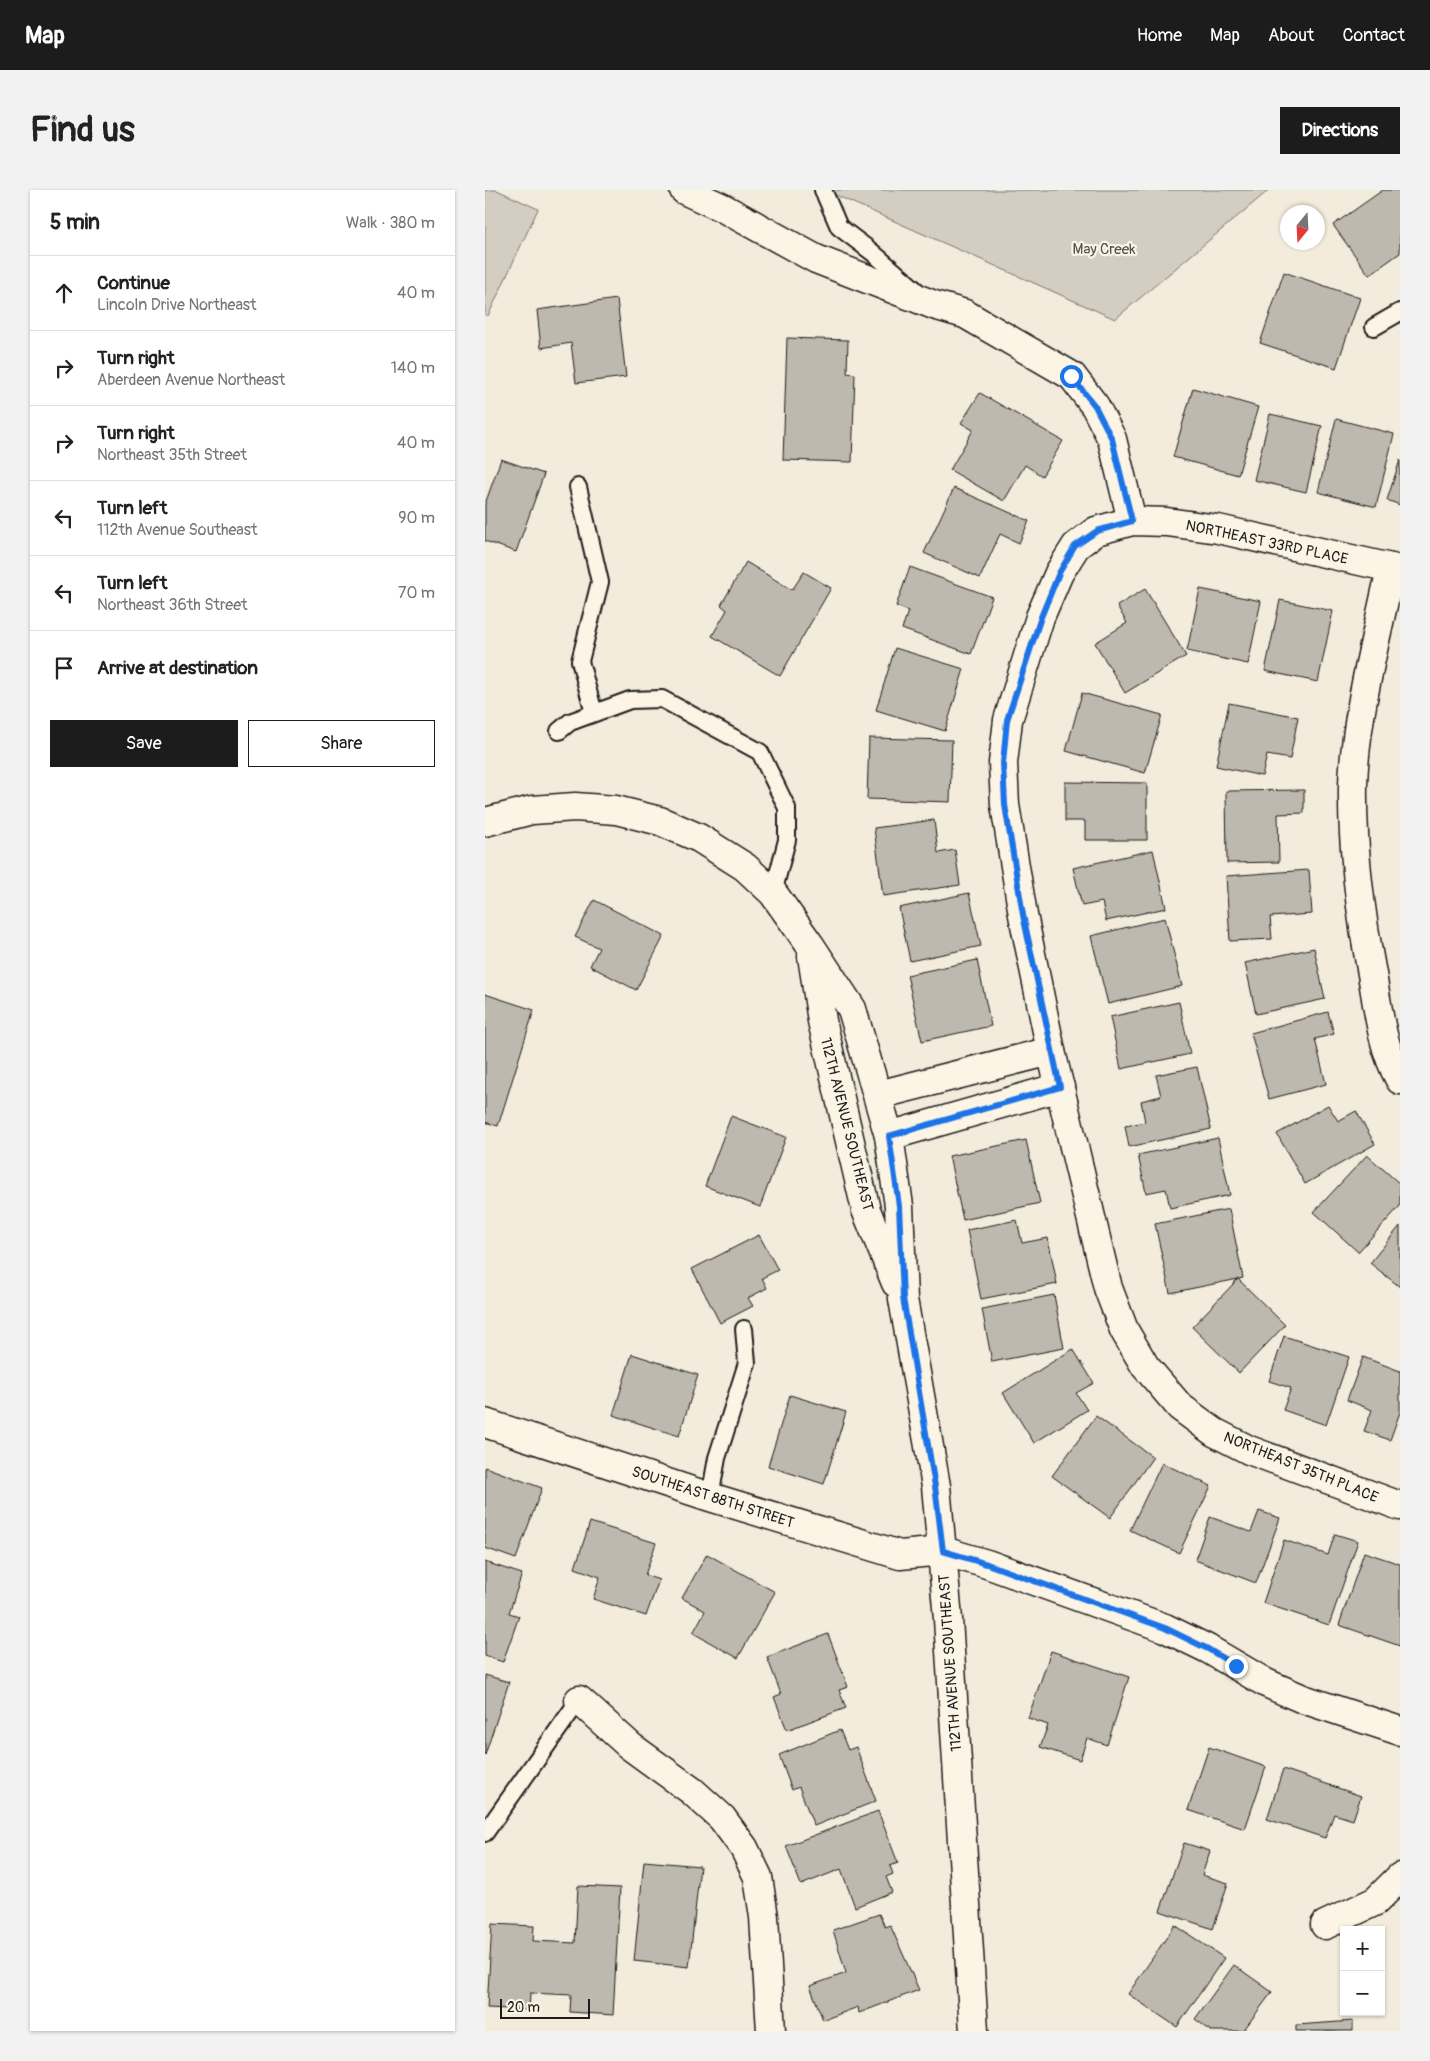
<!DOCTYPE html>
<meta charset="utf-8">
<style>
:root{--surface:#fff;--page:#f2f2f2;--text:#222;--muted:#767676;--line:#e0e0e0;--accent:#1c1c1c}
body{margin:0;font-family:Pangolin,sans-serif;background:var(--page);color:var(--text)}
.controls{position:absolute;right:15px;bottom:15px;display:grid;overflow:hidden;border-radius:0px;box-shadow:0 1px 4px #0004}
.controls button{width:45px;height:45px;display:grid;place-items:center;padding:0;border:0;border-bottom:1px solid var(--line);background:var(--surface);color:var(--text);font:25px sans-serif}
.compass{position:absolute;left:795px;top:15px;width:45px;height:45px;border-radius:50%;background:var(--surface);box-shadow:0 1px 4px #0004;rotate:198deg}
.scale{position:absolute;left:15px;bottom:12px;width:90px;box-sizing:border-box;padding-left:5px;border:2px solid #1c1c1c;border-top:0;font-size:14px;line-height:18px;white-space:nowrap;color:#1c1c1c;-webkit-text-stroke:4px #fcf5e5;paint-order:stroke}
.stop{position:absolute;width:15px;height:15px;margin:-11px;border:4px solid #1a73e8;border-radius:50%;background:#fff}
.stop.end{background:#1a73e8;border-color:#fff;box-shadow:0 1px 5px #0008}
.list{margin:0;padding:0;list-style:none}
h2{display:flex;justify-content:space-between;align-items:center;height:65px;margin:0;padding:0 20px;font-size:21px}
h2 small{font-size:16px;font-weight:400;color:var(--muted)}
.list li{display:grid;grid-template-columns:32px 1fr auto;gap:15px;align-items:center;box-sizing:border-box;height:75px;padding:0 20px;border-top:1px solid var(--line)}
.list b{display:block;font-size:19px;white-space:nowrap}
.list p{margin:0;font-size:16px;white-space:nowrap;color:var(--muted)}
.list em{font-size:16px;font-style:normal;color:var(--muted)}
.actions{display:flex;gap:10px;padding:15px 20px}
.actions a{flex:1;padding:11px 0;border:1px solid var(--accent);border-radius:0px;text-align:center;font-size:18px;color:var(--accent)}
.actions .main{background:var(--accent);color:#fff}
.icon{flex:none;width:28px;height:28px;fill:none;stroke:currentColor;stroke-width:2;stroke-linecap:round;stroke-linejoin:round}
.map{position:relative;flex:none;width:915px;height:1841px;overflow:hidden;border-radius:0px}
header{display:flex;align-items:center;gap:30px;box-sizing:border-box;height:70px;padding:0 25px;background:var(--accent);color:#fff}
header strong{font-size:24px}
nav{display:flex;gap:28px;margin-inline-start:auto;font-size:18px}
.intro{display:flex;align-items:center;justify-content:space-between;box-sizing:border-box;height:120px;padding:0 30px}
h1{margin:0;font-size:35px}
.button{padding:12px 22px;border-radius:0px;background:var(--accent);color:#fff;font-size:18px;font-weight:700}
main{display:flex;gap:30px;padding:0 30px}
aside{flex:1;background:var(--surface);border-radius:0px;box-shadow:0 1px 4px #0004}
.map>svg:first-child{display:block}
</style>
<header>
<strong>Map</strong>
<nav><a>Home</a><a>Map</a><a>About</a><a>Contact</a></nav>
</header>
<div class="intro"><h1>Find us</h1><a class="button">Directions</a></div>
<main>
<aside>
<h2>5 min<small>Walk · 380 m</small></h2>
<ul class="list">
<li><svg class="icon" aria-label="ahead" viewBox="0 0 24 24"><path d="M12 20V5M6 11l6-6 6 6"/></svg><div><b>Continue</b><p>Lincoln Drive Northeast</p></div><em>40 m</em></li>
<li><svg class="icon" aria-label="right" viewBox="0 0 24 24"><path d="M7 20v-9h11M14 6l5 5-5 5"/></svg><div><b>Turn right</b><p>Aberdeen Avenue Northeast</p></div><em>140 m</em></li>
<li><svg class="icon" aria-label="right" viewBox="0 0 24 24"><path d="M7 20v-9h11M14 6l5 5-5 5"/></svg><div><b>Turn right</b><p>Northeast 35th Street</p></div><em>40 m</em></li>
<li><svg class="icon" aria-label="left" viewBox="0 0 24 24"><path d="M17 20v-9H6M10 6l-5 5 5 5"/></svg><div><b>Turn left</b><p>112th Avenue Southeast</p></div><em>90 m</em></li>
<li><svg class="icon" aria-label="left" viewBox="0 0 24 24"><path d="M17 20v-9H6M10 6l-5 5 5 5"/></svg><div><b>Turn left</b><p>Northeast 36th Street</p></div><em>70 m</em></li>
<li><svg class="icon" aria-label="arrive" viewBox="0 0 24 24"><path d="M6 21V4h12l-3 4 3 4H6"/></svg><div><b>Arrive at destination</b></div></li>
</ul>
<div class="actions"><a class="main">Save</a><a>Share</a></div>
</aside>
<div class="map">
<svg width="915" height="1841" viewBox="0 0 915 1841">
<rect width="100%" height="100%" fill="#f3ecdd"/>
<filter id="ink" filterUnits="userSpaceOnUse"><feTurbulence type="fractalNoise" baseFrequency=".02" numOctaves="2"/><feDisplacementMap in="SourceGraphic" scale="10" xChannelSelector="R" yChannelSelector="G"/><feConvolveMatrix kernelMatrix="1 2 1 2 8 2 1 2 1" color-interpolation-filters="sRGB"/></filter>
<g filter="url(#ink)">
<g fill="#d3cec1" stroke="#78756e">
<path d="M0 0H12L53 19 3 126 0 125Z"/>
<path d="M339 0H784L630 129Z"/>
</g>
<g fill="#beb9ae" stroke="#1c1c1c">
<path d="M898 0H913L915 2V63L884 85 848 35Z"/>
<path d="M799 82 875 108 851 178 775 153Z"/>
<path d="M132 109 141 187 91 193 86 153 56 158 52 120Z"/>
<path d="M302 148 363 150 362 183 370 184 367 272 298 270Z"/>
<path d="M708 198 773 217 753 285 688 267Z"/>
<path d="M495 203 578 251 557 286 540 275 519 311 465 280 488 240 476 233Z"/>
<path d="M785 224 837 236 821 302 769 290Z"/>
<path d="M851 229 909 244 891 317 833 302Z"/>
<path d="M16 269 59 284 31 362 0 351V314Z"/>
<path d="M915 270V315L902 310Z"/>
<path d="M469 298 544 331 534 353 515 344 495 388 439 363Z"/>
<path d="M261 372 307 400 319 382 346 398 295 486 227 446 242 420 236 415Z"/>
<path d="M425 377 507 407 486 464 417 439 423 421 411 416Z"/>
<path d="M660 399 701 466 640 503 610 453 642 433 632 416Z"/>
<path d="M715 399 776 411 763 474 702 461Z"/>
<path d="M795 410 848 421 833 492 780 481Z"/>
<path d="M410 458 479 479 460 541 391 520Z"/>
<path d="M597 503 677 525 660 583 581 561Z"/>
<path d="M744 513 813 527 805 569 782 565 777 586 731 576Z"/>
<path d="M384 548 467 550 465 612 382 609Z"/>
<path d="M580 592 662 593V650H600V631H580Z"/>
<path d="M819 600V623L793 624 794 672 742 673 741 601Z"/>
<path d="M449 630 453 663 470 660 475 695 398 706 389 638Z"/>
<path d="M668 660 681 718 621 731 617 712 597 716 588 678Z"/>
<path d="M824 680 827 724 785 727 787 749 745 751 741 686Z"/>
<path d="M484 703 496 756 425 771 414 718Z"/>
<path d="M109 710 179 746 151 800 105 776 114 758 90 747Z"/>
<path d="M680 728 697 796 623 814 606 746Z"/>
<path d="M829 758 840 809 771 824 760 773Z"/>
<path d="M492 770 506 836 437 851 422 785Z"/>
<path d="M0 804 49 820 13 936 0 932Z"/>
<path d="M694 812 705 864 636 879 625 827Z"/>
<path d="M843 822 849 844 830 849 841 894 784 909 766 843Z"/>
<path d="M712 877 726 939 644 957 640 936 660 932 656 911 676 906 671 885Z"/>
<path d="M843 915 853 931 871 921 890 954 820 994 792 944Z"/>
<path d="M246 926 301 947 275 1017 220 996Z"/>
<path d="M733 948 745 1005 685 1018 681 999 661 1003 653 965Z"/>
<path d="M541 950 555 1013 478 1030 464 966Z"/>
<path d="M882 965 915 994V1016L873 1062 829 1022Z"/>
<path d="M744 1019 758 1088 685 1103 670 1034Z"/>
<path d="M532 1030 537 1053 563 1048 572 1094 496 1109 482 1040Z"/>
<path d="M915 1036V1097L885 1073Z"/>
<path d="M274 1045 293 1080 277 1088 282 1098 263 1108 268 1116 235 1133 207 1079Z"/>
<path d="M753 1089 800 1135 754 1183 707 1137Z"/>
<path d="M569 1105 579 1158 507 1172 497 1119Z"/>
<path d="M799 1146 864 1167 841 1235 798 1220 806 1198 784 1191Z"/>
<path d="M588 1159 609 1193 591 1203 602 1220 549 1253 518 1203Z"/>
<path d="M147 1164 213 1185 194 1246 128 1225Z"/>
<path d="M878 1167 915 1181V1222L905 1250 879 1241 887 1220 862 1210Z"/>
<path d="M305 1205 361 1222 339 1294 283 1276Z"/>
<path d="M611 1226 668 1267 625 1328 567 1286Z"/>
<path d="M677 1273 726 1296 694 1363 645 1340Z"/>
<path d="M0 1277 57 1298 31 1369 0 1358Z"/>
<path d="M774 1321 795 1328 771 1393 710 1370 725 1327 766 1342Z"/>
<path d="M105 1332 171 1353 160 1385 174 1390 161 1426 108 1409 115 1387 90 1378Z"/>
<path d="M850 1344 873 1351 844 1435 778 1413 799 1350 843 1365Z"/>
<path d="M879 1362 915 1374V1456L854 1435Z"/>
<path d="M222 1364 290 1402 253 1468 208 1443 220 1421 197 1408Z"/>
<path d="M0 1372 37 1384 24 1423 34 1426 18 1472 0 1466Z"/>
<path d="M343 1444 363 1497 354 1500 361 1518 302 1540 289 1507 296 1504 282 1467Z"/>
<path d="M566 1461 644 1487 622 1555 602 1548 595 1570 555 1557 563 1535 543 1528Z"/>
<path d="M0 1485 24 1492 0 1565Z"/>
<path d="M355 1540 363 1560 371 1557 391 1611 329 1636 314 1597 307 1600 294 1565Z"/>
<path d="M724 1557 781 1577 760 1639 703 1620Z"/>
<path d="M798 1579 876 1606 868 1630 849 1624 840 1648 782 1629Z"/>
<path d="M393 1621 413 1673 405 1676 408 1684 401 1687 407 1702 370 1717 356 1679 316 1695 301 1656Z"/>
<path d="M699 1653 725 1661 717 1685 743 1693 728 1739 675 1721Z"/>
<path d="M159 1671 215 1676 204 1777 149 1771Z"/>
<path d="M93 1696 135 1698 128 1825 85 1822 86 1805 45 1803 44 1820 2 1818 7 1734 49 1736 48 1751 90 1753Z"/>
<path d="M394 1724 400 1737 405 1735 434 1800 374 1823 373 1817 338 1830 325 1796 361 1783 348 1740Z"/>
<path d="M690 1735 739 1768 692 1837 643 1804Z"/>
<path d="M749 1775 787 1802 758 1841H726L710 1829Z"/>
<path d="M868 1831V1841H811V1835Z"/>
</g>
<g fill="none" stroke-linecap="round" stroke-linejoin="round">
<g stroke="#1c1c1c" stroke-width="20">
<g id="lane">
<path d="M338 0 354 37 387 62 432 101"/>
<path d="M889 137 915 122"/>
<path d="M93 297 115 392 95 471 109 523"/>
<path d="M74 541 85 532 145 510 177 509 275 562 302 618V650L288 703"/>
<path d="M225 1307 232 1268 262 1173 259 1139"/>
<path d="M0 1643 94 1510"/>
</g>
</g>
<g stroke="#1c1c1c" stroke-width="31">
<g id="street">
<path d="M199 0 238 18 331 69 449 115 480 124 587 186 610 216 627 249 647 331"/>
<path d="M906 378C892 446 870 525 868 595 867 658 875 721 887 784 893 819 897 858 915 890"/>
<path d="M915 380 733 339 682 332 647 331 611 341 591 356 574 383 555 427 523 530 518 573 520 615 538 725 566 861 623 1098 639 1140 660 1176 695 1217 729 1242 764 1260 915 1316"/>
<path d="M393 905 566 861"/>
<path d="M404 946 575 897"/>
<path d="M0 1233 225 1307 415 1365 458 1361"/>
<path d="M94 1510 145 1556 207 1601 237 1628 259 1658 273 1687 279 1727 286 1841"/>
<path d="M840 1735 891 1711 915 1687"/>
</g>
</g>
<g stroke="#1c1c1c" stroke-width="31">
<g id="secondary">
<path d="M0 632 47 620 90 617 131 620 175 631 214 648 260 677 288 703 325 755 367 819 404 946 414 1016 418 1109 451 1296 463 1429 489 1841"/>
<path d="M327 766 337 831 381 1020 411 1093"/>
<path d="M458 1361 502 1374 680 1438 723 1459 781 1493 818 1509 915 1541"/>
</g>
</g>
<use href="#lane" stroke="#fcf5e5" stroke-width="16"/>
<use href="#street" stroke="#fcf5e5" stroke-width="28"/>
<use href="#secondary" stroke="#fcf5e5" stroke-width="28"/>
</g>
</g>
<g fill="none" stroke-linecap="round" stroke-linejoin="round" filter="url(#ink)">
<path stroke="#1a73e8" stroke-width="6" d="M586 186 610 216 627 249 647 331 612 341 590 356 574 383 556 427 522 530 518 573 520 615 538 725 575 897 404 946 414 1016 418 1108 450 1296 458 1361 502 1374 680 1438 723 1459 751 1476"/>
</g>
<g text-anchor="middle" stroke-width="4.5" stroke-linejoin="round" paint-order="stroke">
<g font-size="15" fill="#53514e" stroke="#fcf5e5">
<text x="619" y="64">May Creek</text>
</g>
<g font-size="15" fill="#1c1c1c" stroke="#fcf5e5">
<text transform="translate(782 352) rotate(12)" y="5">NORTHEAST 33RD PLACE</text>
<text transform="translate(362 934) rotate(76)" y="5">112TH AVENUE SOUTHEAST</text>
<text transform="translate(816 1277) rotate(22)" y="5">NORTHEAST 35TH PLACE</text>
<text transform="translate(228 1307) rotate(18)" y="5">SOUTHEAST 88TH STREET</text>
<text transform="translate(465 1473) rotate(-94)" y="5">112TH AVENUE SOUTHEAST</text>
</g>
</g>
</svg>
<div class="controls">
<button>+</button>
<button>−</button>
</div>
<svg class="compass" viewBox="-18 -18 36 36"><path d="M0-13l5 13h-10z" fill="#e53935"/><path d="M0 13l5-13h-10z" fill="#767676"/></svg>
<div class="scale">20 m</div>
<div class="stop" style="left:586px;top:186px"></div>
<div class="stop end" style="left:751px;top:1476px"></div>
</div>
</main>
